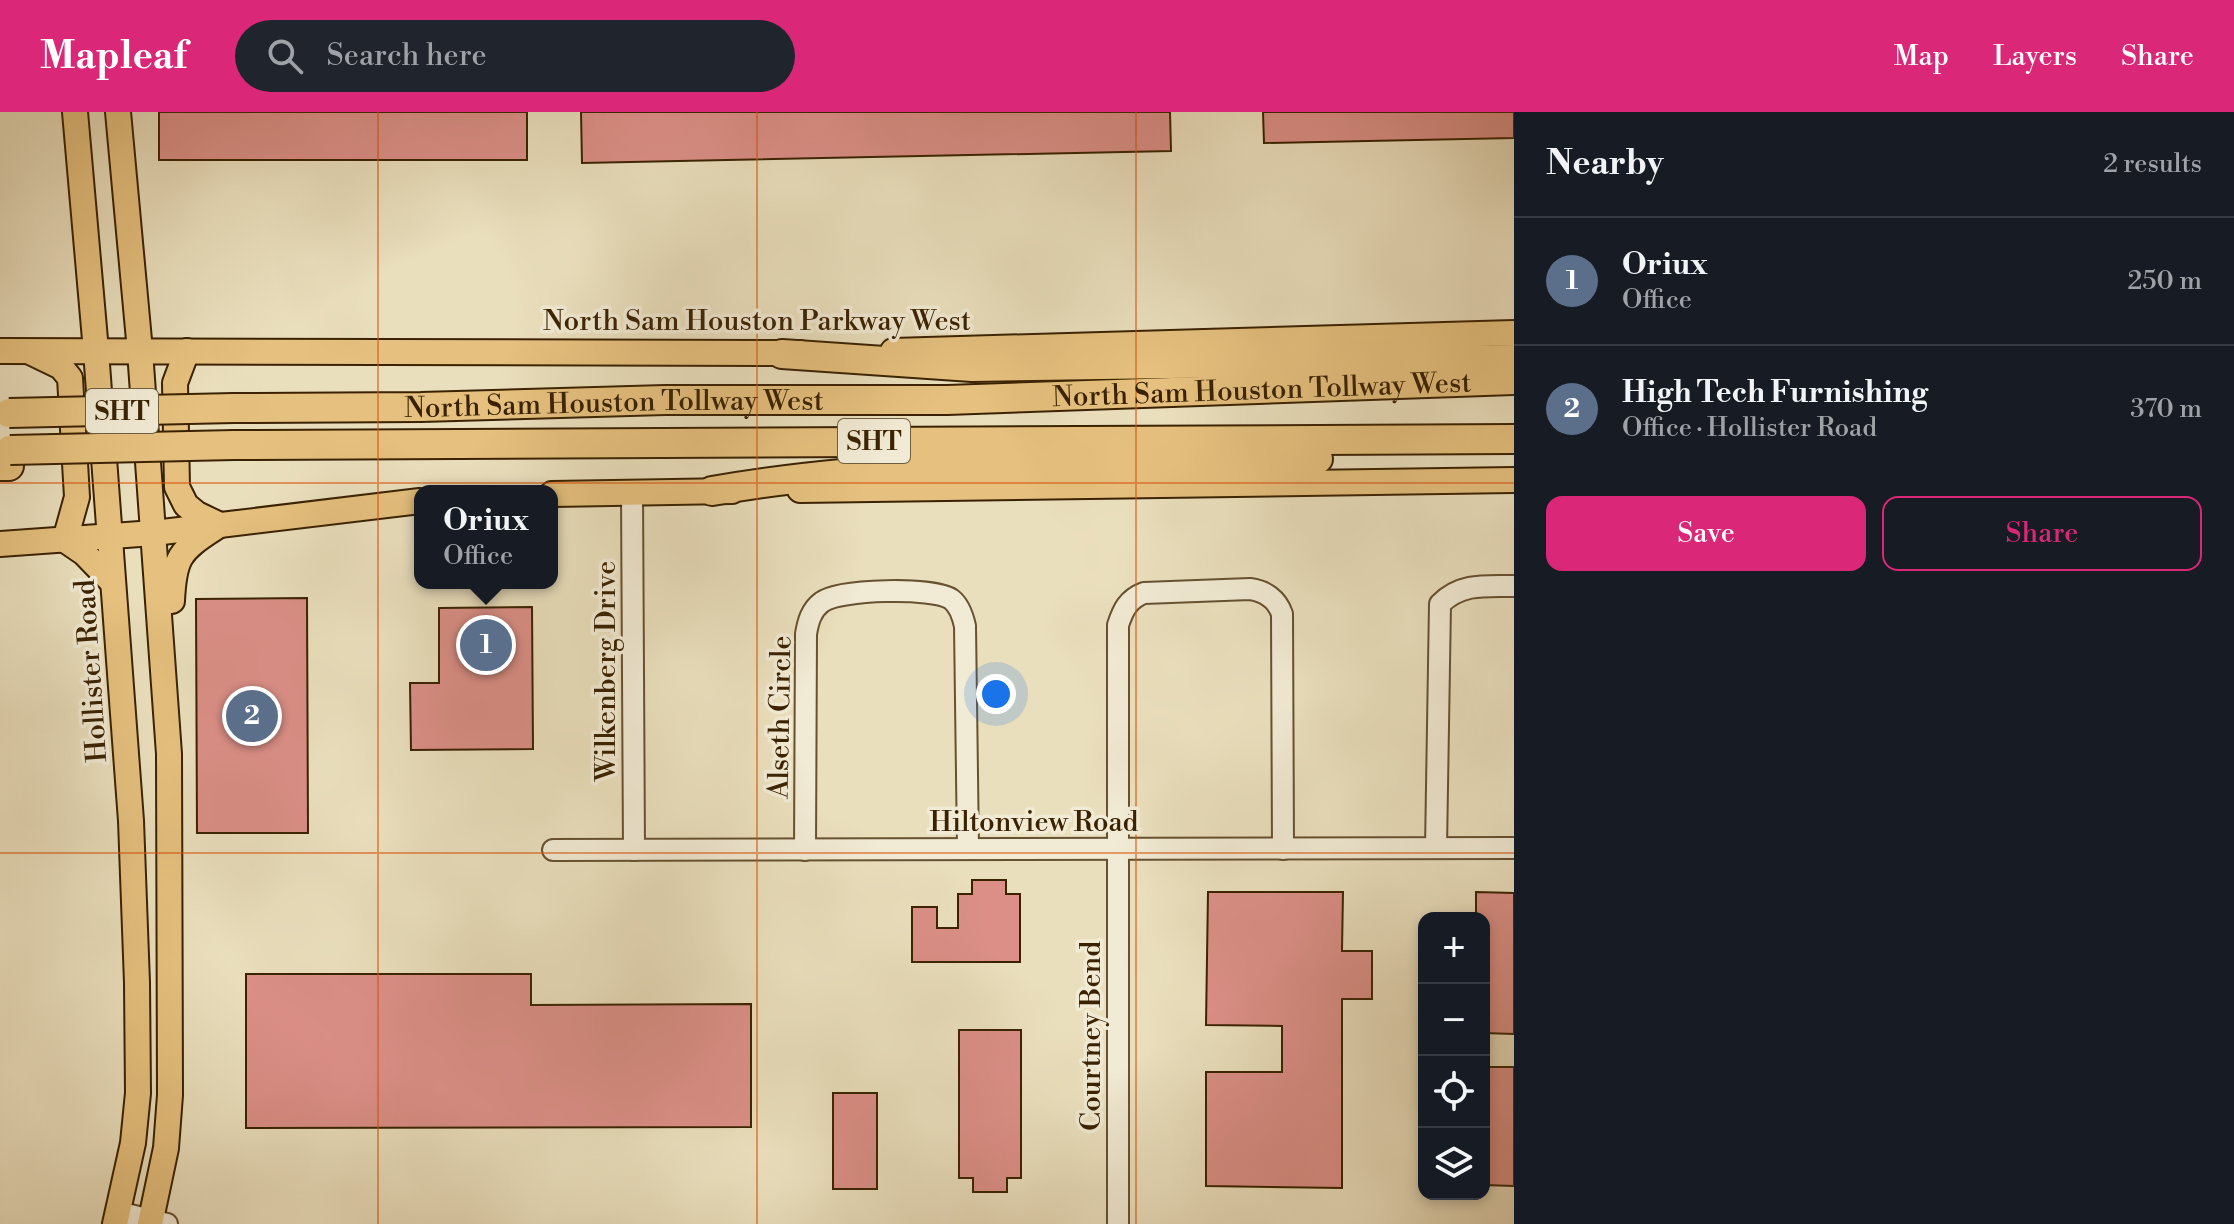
<!DOCTYPE html>
<meta charset="utf-8">
<style>
:root{--surface:#171b24;--page:#20242c;--text:#f1f3f6;--muted:#9ea1a6;--line:#363941;--accent:#db2777}
body{margin:0;font-family:"Libre Bodoni",serif;background:var(--page);color:var(--text)}
.controls{position:absolute;right:24px;bottom:24px;display:grid;overflow:hidden;border-radius:16px;box-shadow:0 4px 12px #0003}
.controls button{width:72px;height:72px;display:grid;place-items:center;padding:0;border:0;border-bottom:2px solid var(--line);background:var(--surface);color:var(--text);font:40px sans-serif}
.you{position:absolute;left:996px;top:582px;width:28px;height:28px;margin:-20px;border:6px solid #fff;border-radius:50%;background:#1a73e8;box-shadow:0 0 0 12px #1a73e833}
.badge{display:grid;place-items:center;width:52px;height:52px;border-radius:50%;background:var(--accent);color:#fff;font-size:26px;font-weight:700}
.pin{position:absolute;translate:-50% -50%;border:4px solid #fff;box-shadow:0 2px 8px #0006}
.popup{position:absolute;left:414px;top:373px;width:144px;height:104px;box-sizing:border-box;display:grid;place-content:center;border-radius:16px;background:var(--surface);filter:drop-shadow(0 2px 6px #0005);font-size:26px;white-space:nowrap;color:var(--muted)}
.popup b{font-size:30px;color:var(--text)}
.popup::after{content:'';position:absolute;left:50%;top:100%;margin-left:-16px;border:16px solid transparent;border-top-color:var(--surface)}
.list{margin:0;padding:0;list-style:none}
h2{display:flex;justify-content:space-between;align-items:center;height:104px;margin:0;padding:0 32px;font-size:34px}
h2 small{font-size:26px;font-weight:400;color:var(--muted)}
.list li{display:grid;grid-template-columns:52px 1fr auto;gap:24px;align-items:center;box-sizing:border-box;height:128px;padding:0 32px;border-top:2px solid var(--line)}
.list b{display:block;font-size:30px;white-space:nowrap}
.list p{margin:0;font-size:26px;white-space:nowrap;color:var(--muted)}
.list em{font-size:26px;font-style:normal;color:var(--muted)}
.actions{display:flex;gap:16px;padding:24px 32px}
.actions a{flex:1;padding:18px 0;border:2px solid var(--accent);border-radius:16px;text-align:center;font-size:28px;color:var(--accent)}
.actions .main{background:var(--accent);color:#fff}
.icon{flex:none;width:44px;height:44px;fill:none;stroke:currentColor;stroke-width:2;stroke-linecap:round;stroke-linejoin:round}
.map{position:relative;flex:none;width:1514px;height:1112px;overflow:hidden}
header{display:flex;align-items:center;gap:48px;box-sizing:border-box;height:112px;padding:0 40px;background:var(--accent);color:#fff}
header strong{font-size:38px}
nav{display:flex;gap:44px;margin-inline-start:auto;font-size:28px}
.search{width:560px;height:72px;background:var(--page);display:flex;align-items:center;gap:20px;box-sizing:border-box;padding:0 28px;border-radius:44px;color:var(--muted);font-size:30px}
main{display:flex}
aside{flex:1;background:var(--surface)}
.map>svg:first-child{display:block}
</style>
<header>
<strong>Mapleaf</strong>
<div class="search"><svg class="icon" aria-label="search" viewBox="0 0 24 24"><circle cx="10" cy="10" r="6"/><path d="M15 15l6 6"/></svg>Search here</div>
<nav><a>Map</a><a>Layers</a><a>Share</a></nav>
</header>
<main>
<div class="map">
<svg width="1514" height="1112" viewBox="0 0 1514 1112">
<rect width="100%" height="100%" fill="#eadfbd"/>
<filter id="stains"><feTurbulence type="fractalNoise" baseFrequency=".0025" numOctaves="4"/><feColorMatrix values="0 0 0 0 .2 0 0 0 0 .09 0 0 0 0 .02 0 0 0 .5 -.17"/></filter>
<radialGradient id="worn" r=".72"><stop offset=".6" stop-color="#630" stop-opacity="0"/><stop offset="1" stop-color="#630" stop-opacity=".3"/></radialGradient>
<g fill="#db8f87" stroke="#3a2201" stroke-width="2">
<rect x="159" y="0" width="368" height="48"/>
<path d="M581 0H1170L1171 39 582 51Z"/>
<path d="M1263 0H1514V26L1264 31Z"/>
<path d="M307 486 308 721H197L196 487Z"/>
<path d="M532 495 533 637 411 638 410 571H439V496Z"/>
<path d="M972 768H1006V782H1020V850H912V795H937V816H958V782H972Z"/>
<path d="M1208 780H1343L1342 839H1372V887H1342V1076L1206 1074V960H1282V914L1206 913Z"/>
<path d="M1476 780 1514 781V922L1484 921V806H1476Z"/>
<path d="M246 862H531V893L751 892V1015L246 1016Z"/>
<path d="M959 918H1021V1066H1007V1080H973V1066H959Z"/>
<path d="M1484 955H1514V1074L1484 1073Z"/>
<rect x="833" y="981" width="44" height="96"/>
</g>
<g fill="none" stroke-linecap="round" stroke-linejoin="round">
<g stroke="#665130" stroke-width="24">
<g id="minor">
<path d="M632 381 634 738"/>
<path d="M1436 736 1440 492C1461 471 1485 474 1514 474"/>
<path d="M553 738 1514 736"/>
<path d="M805 738 806 522C808 510 811 498 822 490 839 477 933 475 951 487 959 493 963 505 965 514L968 737"/>
<path d="M118 1100 167 1112"/>
<path d="M1118 1112V513C1123 498 1128 487 1144 481L1250 477C1265 479 1277 487 1282 502L1283 737"/>
</g>
</g>
<g stroke="#3a2201" stroke-width="28">
<g id="major">
<path d="M75 0 96 239 131 709 137 871 138 981 133 1031 115 1112"/>
<path d="M118 0 140 239 169 642 170 983 166 1036 150 1112"/>
<path d="M0 239 800 241"/>
<path d="M187 239 175 271 177 375 186 393 197 402 220 413"/>
<path d="M893 239 1514 221"/>
<path d="M32 241 61 255 70 266 77 385 65 428"/>
<path d="M800 378 1514 368"/>
<path d="M552 382 732 379"/>
<path d="M65 428 84 441 113 471"/>
<path d="M0 432 154 421 420 389"/>
<path d="M172 489C174 446 179 439 215 416"/>
</g>
</g>
<g stroke="#3a2201" stroke-width="32">
<g id="highway">
<path d="M782 242 972 255 1514 247"/>
<path id="s1" d="M234 296 421 295 665 288H947L1514 268"/>
<path d="M234 333 1514 327"/>
<path d="M0 354H9"/>
<path d="M712 379C909 344 1118 353 1318 347"/>
</g>
</g>
<use href="#minor" stroke="#f1ead4" stroke-width="20"/>
<use href="#major" stroke="#e5c07e" stroke-width="24"/>
<use href="#highway" stroke="#e5c07e" stroke-width="28"/>
<g stroke="#3a2201" stroke-width="32" stroke-linecap="butt">
<g id="highway-bridge">
<path d="M9 301 234 296"/>
<path d="M10 338 234 333"/>
</g>
</g>
<use href="#highway-bridge" stroke="#e5c07e" stroke-width="28"/>
</g>
<path fill="none" stroke="#d7540b" stroke-width="2" stroke-opacity="0.55" d="M378 0V1112M757 0V1112M1136 0V1112M0 371H1514M0 741H1514"/>
<g text-anchor="middle" stroke-width="7" stroke-linejoin="round" paint-order="stroke">
<g fill="#f1ead4" stroke="#715e40" stroke-width="2">
<rect x="86" y="277" width="72" height="44" rx="6"/>
<rect x="838" y="307" width="72" height="44" rx="6"/>
</g>
<g font-size="26" font-weight="bold" fill="#3a2201">
<text x="122" y="308">SHT</text>
<text x="874" y="338">SHT</text>
</g>
<g font-size="28" fill="#3a2201" stroke="#f1ead4">
<text x="757" y="218">North Sam Houston Parkway West</text>
<text dy="10" stroke="none"><textPath href="#s1" startOffset="1028">North Sam Houston Tollway West</textPath></text>
<text dy="10" stroke="none"><textPath href="#s1" startOffset="380">North Sam Houston Tollway West</textPath></text>
<text transform="translate(90 559) rotate(-94)" y="10">Hollister Road</text>
<text transform="translate(605 559) rotate(-90)" y="10">Wilkenberg Drive</text>
<text transform="translate(779 605) rotate(-89)" y="10">Alseth Circle</text>
<text x="1034" y="719">Hiltonview Road</text>
<text transform="translate(1090 924) rotate(-90)" y="10">Courtney Bend</text>
</g>
</g>
<rect width="100%" height="100%" filter="url(#stains)"/>
<rect width="100%" height="100%" fill="url(#worn)"/>
</svg>
<div class="controls">
<button>+</button>
<button>−</button>
<button><svg class="icon" aria-label="locate" viewBox="0 0 24 24"><circle cx="12" cy="12" r="6"/><path d="M12 2v4M12 18v4M2 12h4M18 12h4"/></svg></button>
<button><svg class="icon" aria-label="layers" viewBox="0 0 24 24"><path d="M12 4l9 5-9 5-9-5zM3 14l9 5 9-5"/></svg></button>
</div>
<div class="you"></div>
<div class="pin badge" style="left:486px;top:533px;background:#5c6f8a">1</div>
<div class="popup"><b>Oriux</b>Office</div>
<div class="pin badge" style="left:252px;top:604px;background:#5c6f8a">2</div>
</div>
<aside>
<h2>Nearby<small>2 results</small></h2>
<ul class="list">
<li><span class="badge" style="background:#5c6f8a">1</span><div><b>Oriux</b><p>Office</p></div><em>250 m</em></li>
<li><span class="badge" style="background:#5c6f8a">2</span><div><b>High Tech Furnishing</b><p>Office · Hollister Road</p></div><em>370 m</em></li>
</ul>
<div class="actions"><a class="main">Save</a><a>Share</a></div>
</aside>
</main>
